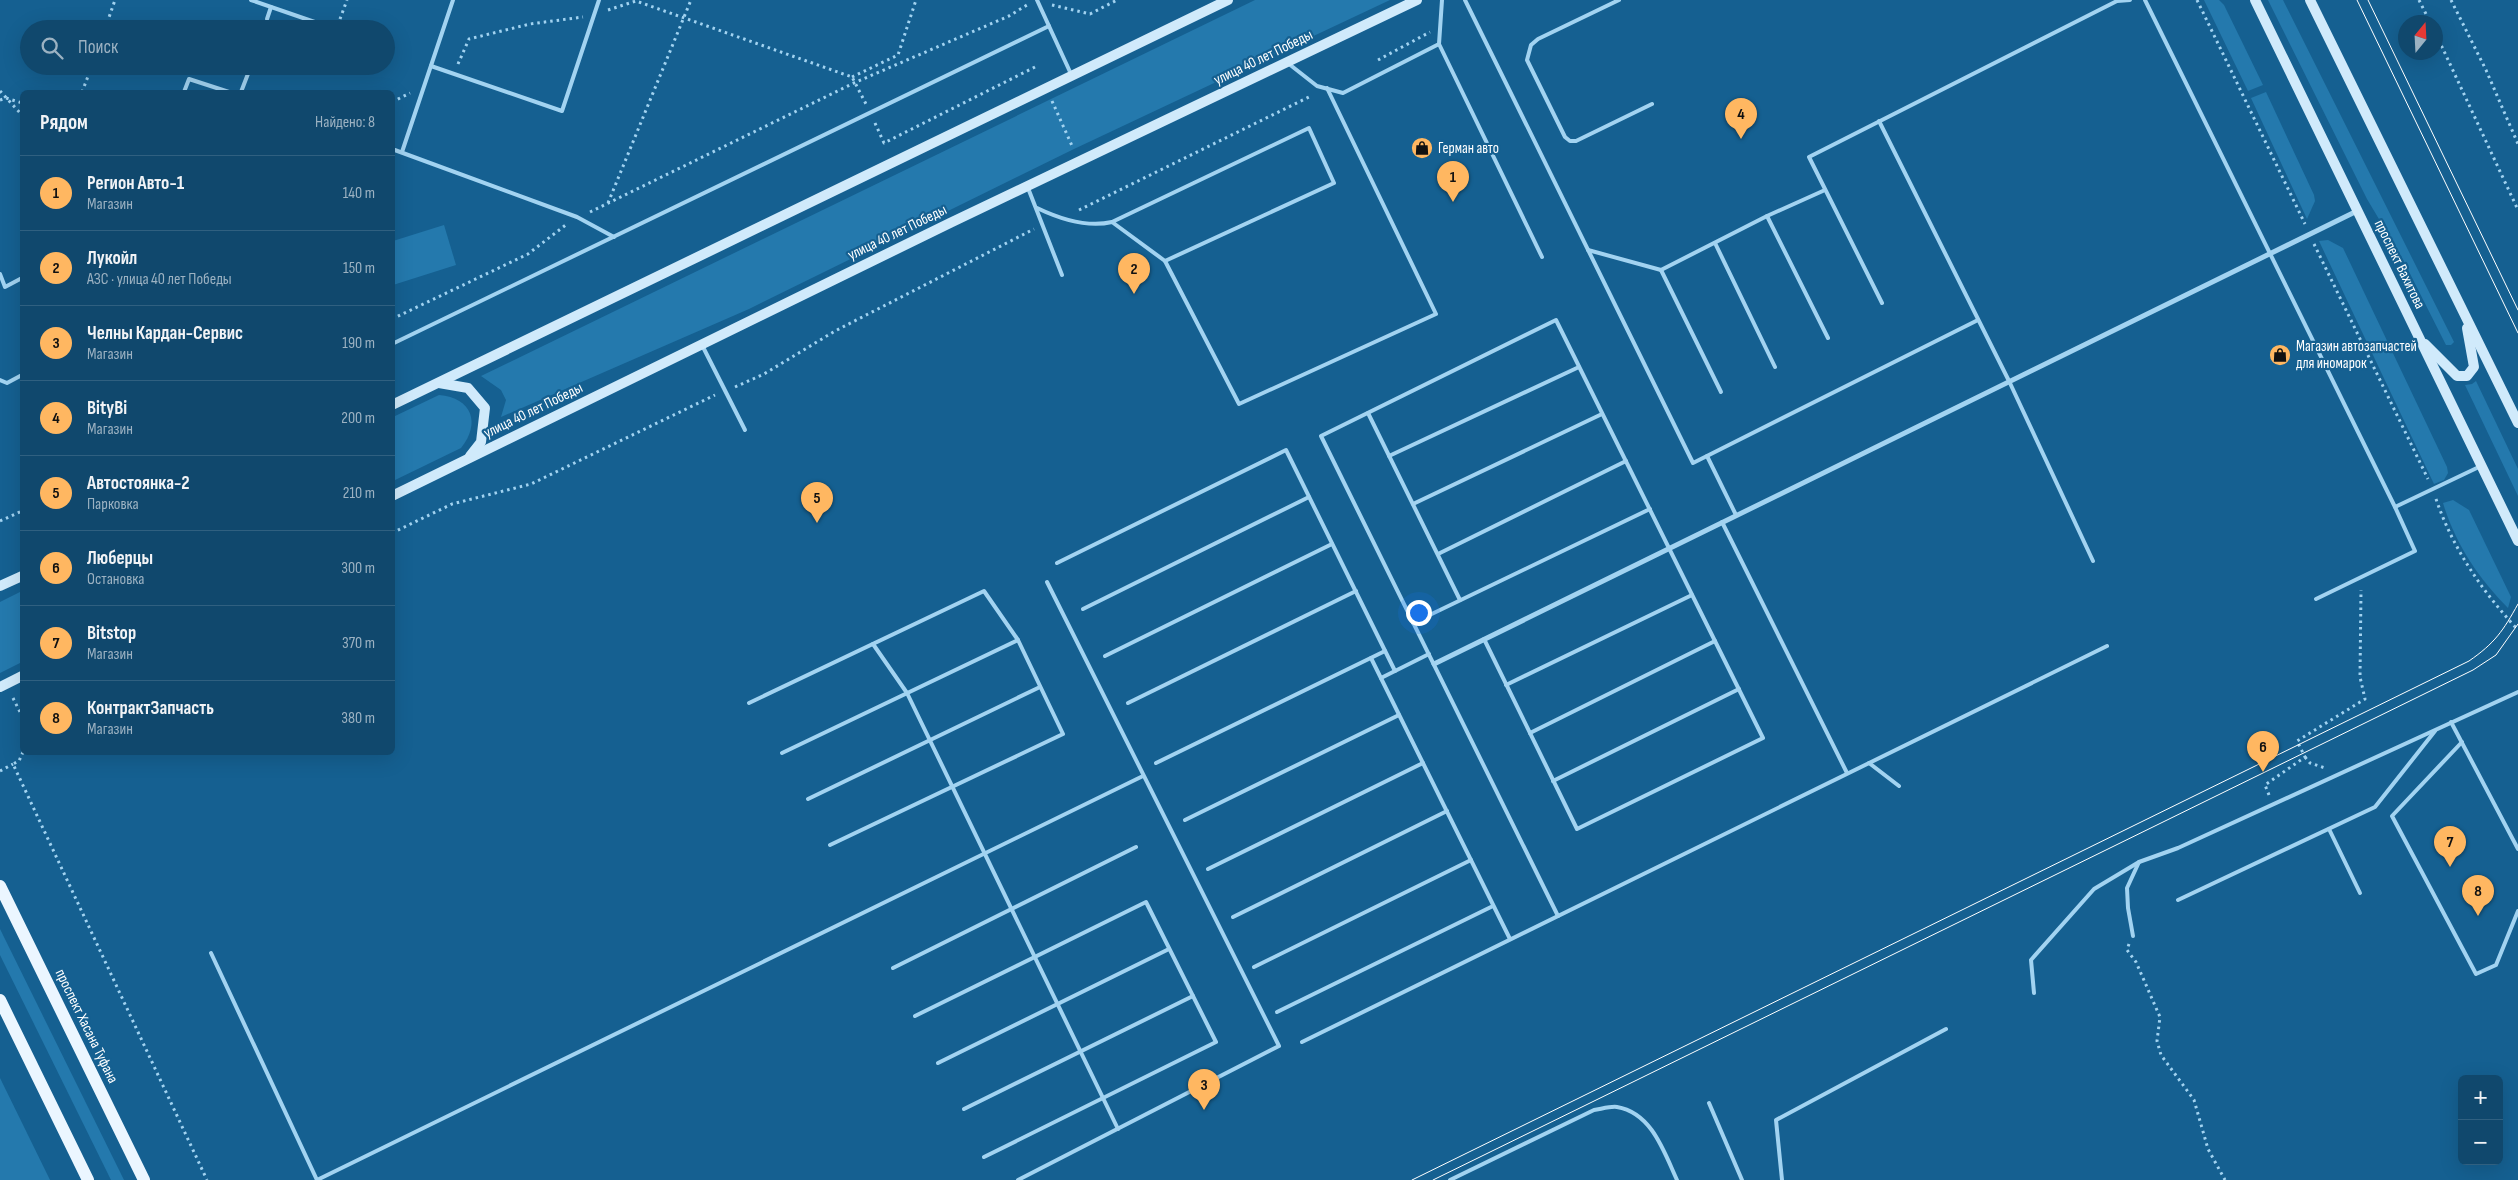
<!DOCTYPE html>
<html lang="ru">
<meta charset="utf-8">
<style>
:root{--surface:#10486d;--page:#1e5275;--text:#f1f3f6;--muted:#9cb2c2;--line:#306080;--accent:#ffb761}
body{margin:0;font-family:"Sofia Sans Condensed",sans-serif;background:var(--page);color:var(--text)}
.controls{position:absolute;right:15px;bottom:15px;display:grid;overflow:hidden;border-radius:8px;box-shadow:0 5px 20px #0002}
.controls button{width:45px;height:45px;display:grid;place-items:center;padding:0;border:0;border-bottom:1px solid var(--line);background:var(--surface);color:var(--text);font:25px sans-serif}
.compass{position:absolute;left:2398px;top:15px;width:45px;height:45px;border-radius:50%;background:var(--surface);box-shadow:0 5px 20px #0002;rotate:18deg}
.you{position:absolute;left:1418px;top:612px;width:18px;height:18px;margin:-12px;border:4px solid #fff;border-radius:50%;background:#1a73e8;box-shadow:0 0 0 8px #1a73e833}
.badge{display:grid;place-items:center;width:32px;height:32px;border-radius:50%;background:var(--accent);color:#111;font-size:16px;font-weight:700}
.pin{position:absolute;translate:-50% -41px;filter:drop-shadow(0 1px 2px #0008)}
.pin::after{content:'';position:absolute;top:26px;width:18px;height:15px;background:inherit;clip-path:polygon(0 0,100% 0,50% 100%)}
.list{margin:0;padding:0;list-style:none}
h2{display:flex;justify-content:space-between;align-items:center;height:65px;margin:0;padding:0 20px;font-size:21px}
h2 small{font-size:16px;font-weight:400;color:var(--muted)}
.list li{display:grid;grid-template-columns:32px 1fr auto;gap:15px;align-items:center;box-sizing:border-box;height:75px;padding:0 20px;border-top:1px solid var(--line)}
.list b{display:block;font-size:19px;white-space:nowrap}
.list p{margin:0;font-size:16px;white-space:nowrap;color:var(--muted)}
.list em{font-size:16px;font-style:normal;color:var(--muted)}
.icon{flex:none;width:28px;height:28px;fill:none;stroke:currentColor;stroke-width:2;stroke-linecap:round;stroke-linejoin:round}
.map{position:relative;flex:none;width:2518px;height:1180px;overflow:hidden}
.search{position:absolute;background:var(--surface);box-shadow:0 5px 20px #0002;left:20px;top:20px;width:375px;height:55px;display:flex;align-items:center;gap:12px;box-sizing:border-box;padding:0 18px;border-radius:28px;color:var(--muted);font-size:19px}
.panel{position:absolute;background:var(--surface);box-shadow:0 5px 20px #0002;left:20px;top:90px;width:375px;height:665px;border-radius:8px}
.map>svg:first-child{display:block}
</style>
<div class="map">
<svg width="2518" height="1180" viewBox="0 0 2518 1180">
<rect width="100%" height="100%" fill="#156091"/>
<g fill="#2479ad">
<path d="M1255 0H1390L1074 149 749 309 501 417 506 400 501 390 481 376Z"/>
<path d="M2204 0H2219L2224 5 2263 85 2248 91Z"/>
<path d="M2268 0H2283L2454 342 2451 345H2446L2401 256 2367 199Z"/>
<path d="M2266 92 2314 195 2315 201 2307 219 2251 98Z"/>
<path d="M444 225 456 265 393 285V241Z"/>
<path d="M2328 240 2343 248 2447 467 2448 473 2444 480 2434 484 2319 241Z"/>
<path d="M2476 381 2518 469V496L2465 385 2472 384Z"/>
<path d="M439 395C472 398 481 423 461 448L393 481V417Z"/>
<path d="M2453 500 2469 510 2511 597 2508 608C2478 578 2455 543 2443 503Z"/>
<path d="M22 591V662L0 673V602Z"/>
<path d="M0 929 124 1180H111L0 955Z"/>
<path d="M0 1078 50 1180H0Z"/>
</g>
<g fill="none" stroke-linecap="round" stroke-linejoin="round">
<g stroke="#a2d3f1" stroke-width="3" stroke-dasharray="2.5 4" stroke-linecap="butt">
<path d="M2197 0 2305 224"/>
<path d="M2419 0 2430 22"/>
<path d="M2451 0 2486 70 2518 144"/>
<path d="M1052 5 1090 14 1117 0"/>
<path d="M608 10 636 1 852 77 866 104"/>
<path d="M340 19 347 0"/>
<path d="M105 29 115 0"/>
<path d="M2436 34 2518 210"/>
<path d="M1378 60 1430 32"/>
<path d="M458 64 469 39 530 24 583 17"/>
<path d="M852 77 898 55 916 0"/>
<path d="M0 91 22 115"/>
<path d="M82 92 92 66"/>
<path d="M0 100 6 98 22 103"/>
<path d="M1052 101 1073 148"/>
<path d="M392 102 410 93"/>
<path d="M875 123 884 143 1035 67"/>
<path d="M608 203 691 0"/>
<path d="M1079 210 1311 96"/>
<path d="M590 212 856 82 1009 16 1027 5"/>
<path d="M2314 244 2428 479"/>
<path d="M392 319 528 254 567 224"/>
<path d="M735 387 764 374 835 331 1034 229"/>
<path d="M2436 499C2453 549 2482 591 2518 630"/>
<path d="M0 521 22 511"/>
<path d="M392 533 452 504 531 484 715 395"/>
<path d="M13 698 22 716"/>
<path d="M23 752 19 761 13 764 207 1180"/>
<path d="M2305 757 2310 763 2325 768"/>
<path d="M0 771 13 764"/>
<path d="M2269 795 2265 785 2305 757 2297 741 2365 699 2360 677 2361 590"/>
<path d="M2129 944 2127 950 2136 962 2160 1017 2157 1041 2161 1055 2194 1100 2208 1149 2225 1180"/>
</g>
<g stroke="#a2d3f1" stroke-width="4">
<path d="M251 0 335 29"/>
<path d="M1037 0 1071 74"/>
<path d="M1465 0 1693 463 1978 320"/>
<path d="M1619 0 1538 39 1531 45 1527 60 1565 137 1570 141H1576L1652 104"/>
<path d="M2145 0 2395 507 2415 551 2316 599"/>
<path d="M267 19 271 7"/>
<path d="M1439 44 1542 257"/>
<path d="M1289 64 1317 86 1343 93 1439 44 1442 0"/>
<path d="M431 66 562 111 599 0"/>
<path d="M184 92 189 79 229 92"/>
<path d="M241 92 251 66"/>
<path d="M1879 121 2009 381 2093 561"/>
<path d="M392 149 577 217 614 237"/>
<path d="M402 152 453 0"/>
<path d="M1028 188 1062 275"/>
<path d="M1037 208C1060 219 1087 228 1112 222L1309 128 1334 183 1165 261 1112 222"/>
<path d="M1767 216 1828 338"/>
<path d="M1715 243 1775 367"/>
<path d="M1588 250 1661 270 1767 216 1825 190"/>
<path d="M1165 261 1239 404 1436 314 1327 88"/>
<path d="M1661 270 1721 392"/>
<path d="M0 274 5 287 22 278"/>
<path d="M1882 303 1809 157 2117 1 2130 0"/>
<path d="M392 344 1049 26"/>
<path d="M702 345 745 430"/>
<path d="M0 380 7 383 22 375"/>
<path d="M1368 413 1460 600"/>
<path d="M1389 456 1579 367"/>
<path d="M1707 456 1736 515"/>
<path d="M1413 504 1602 414"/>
<path d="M2395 507 2481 466"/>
<path d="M1722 522 1847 773"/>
<path d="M1438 554 1626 461"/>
<path d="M1057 563 1286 450 1395 671"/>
<path d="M1083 609 1309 497"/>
<path d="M1413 623 1650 509"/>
<path d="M1484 639 1577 829 1763 738 1556 320 1321 436 1558 916"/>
<path d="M873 644 907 693 1118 1129"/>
<path d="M1105 656 1332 544"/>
<path d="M1371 658 1510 939"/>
<path d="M1381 678 1429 654"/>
<path d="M1506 685 1692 595"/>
<path d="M749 703 984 591 1018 640 1063 734 830 845"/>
<path d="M1128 703 1356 591"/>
<path d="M2451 722 2518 849"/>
<path d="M1530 733 1715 641"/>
<path d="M2462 742 2392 816 2476 974 2496 965 2518 911"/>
<path d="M782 753 1018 640"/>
<path d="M1156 763 1385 651"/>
<path d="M1869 763 1899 786"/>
<path d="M1553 781 1739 689"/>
<path d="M808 799 1040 687"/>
<path d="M1185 820 1399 715"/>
<path d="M2329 829 2360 893"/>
<path d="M1208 869 1423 763"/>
<path d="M2178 900 2375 807 2435 731"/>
<path d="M1233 917 1447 811"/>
<path d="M2133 936 2128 908 2127 888 2139 862"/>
<path d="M211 953 317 1180 1143 776"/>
<path d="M1254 967 1471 860"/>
<path d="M893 968 1136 847"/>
<path d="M2034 993 2031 960 2094 889 2139 862 2178 848 2518 692"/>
<path d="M1277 1012 1493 906"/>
<path d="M915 1016 1146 902 1216 1042 984 1157"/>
<path d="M1302 1042 2107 646"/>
<path d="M938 1063 1169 949"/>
<path d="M1709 1103 1742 1180"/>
<path d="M964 1109 1193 996"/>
<path d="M1018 1180 1279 1046 1047 582"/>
<path d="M1450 1180 1594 1110C1601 1109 1611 1106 1617 1107 1652 1113 1664 1152 1677 1180"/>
<path d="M1782 1180 1776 1120 1946 1029"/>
</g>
<path stroke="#a2d3f1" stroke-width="5" d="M1434 664 2357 211"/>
<g stroke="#d0eafb" stroke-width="10">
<path d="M2255 0 2518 541"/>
<path d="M2310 0 2518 423"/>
<path d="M2425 344 2457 376H2467L2474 367 2467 328"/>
<path d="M439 383 468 388 485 408 481 442 470 456"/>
<path d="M392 405 1228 0"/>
<path d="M392 496 950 223 1417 0"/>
<path d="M0 586 22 576"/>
<path d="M0 687 22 676"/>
</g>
<g stroke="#ebf6ff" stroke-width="12">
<path d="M0 886 144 1180"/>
<path d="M0 1000 88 1180"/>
</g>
<g stroke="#fff" stroke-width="1">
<path d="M2357 0 2518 333"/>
<path d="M2368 0 2518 310"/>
<path d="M1412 1180 2469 661C2495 643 2503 631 2518 604"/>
<path d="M1433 1180 2473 670 2496 655 2518 624"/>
</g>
</g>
<defs>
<g id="shop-disc" transform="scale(1.125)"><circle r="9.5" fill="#ffb761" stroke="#156091"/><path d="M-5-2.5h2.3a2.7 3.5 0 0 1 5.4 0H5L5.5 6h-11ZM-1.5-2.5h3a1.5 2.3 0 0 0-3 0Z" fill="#111"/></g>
</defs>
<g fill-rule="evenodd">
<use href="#shop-disc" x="1422" y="148"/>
<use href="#shop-disc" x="2280" y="355"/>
</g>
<g text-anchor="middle" stroke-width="4.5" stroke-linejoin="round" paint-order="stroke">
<g font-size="15" fill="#fff" stroke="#156091">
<text transform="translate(1263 57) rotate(-26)" y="5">улица 40 лет Победы</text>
<text transform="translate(897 232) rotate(-26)" y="5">улица 40 лет Победы</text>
<text transform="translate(2400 264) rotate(64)" y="5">проспект Вахитова</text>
<text transform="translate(533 410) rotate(-26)" y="5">улица 40 лет Победы</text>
<text transform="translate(87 1026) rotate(64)" y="5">проспект Хасана Туфана</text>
</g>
<g font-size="15" fill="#fff" stroke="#156091" text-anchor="start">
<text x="1438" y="153">Герман авто</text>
<text x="2296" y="351">Магазин автозапчастей<tspan x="2296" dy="17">для иномарок</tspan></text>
</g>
</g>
</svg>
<div class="controls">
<button>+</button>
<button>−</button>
</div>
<svg class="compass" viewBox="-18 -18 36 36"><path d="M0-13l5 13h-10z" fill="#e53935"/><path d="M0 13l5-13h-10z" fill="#9cb2c2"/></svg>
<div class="you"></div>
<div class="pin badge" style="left:1453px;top:202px">1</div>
<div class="pin badge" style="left:1134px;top:294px">2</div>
<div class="pin badge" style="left:1204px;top:1110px">3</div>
<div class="pin badge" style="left:1741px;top:139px">4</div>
<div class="pin badge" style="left:817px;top:523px">5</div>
<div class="pin badge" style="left:2263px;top:772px">6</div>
<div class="pin badge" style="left:2450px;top:867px">7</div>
<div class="pin badge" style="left:2478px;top:916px">8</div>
<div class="search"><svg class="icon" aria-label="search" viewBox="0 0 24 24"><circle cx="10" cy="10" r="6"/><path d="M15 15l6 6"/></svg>Поиск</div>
<section class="panel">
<h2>Рядом<small>Найдено: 8</small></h2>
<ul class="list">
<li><span class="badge">1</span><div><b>Регион Авто-1</b><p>Магазин</p></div><em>140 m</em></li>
<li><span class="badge">2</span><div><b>Лукойл</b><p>АЗС · улица 40 лет Победы</p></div><em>150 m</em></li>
<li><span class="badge">3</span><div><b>Челны Кардан-Сервис</b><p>Магазин</p></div><em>190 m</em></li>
<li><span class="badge">4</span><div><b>BityBi</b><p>Магазин</p></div><em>200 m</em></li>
<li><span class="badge">5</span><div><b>Автостоянка-2</b><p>Парковка</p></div><em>210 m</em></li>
<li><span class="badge">6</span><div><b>Люберцы</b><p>Остановка</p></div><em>300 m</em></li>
<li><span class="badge">7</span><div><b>Bitstop</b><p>Магазин</p></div><em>370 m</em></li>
<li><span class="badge">8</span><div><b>КонтрактЗапчасть</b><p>Магазин</p></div><em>380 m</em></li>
</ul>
</section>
</div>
